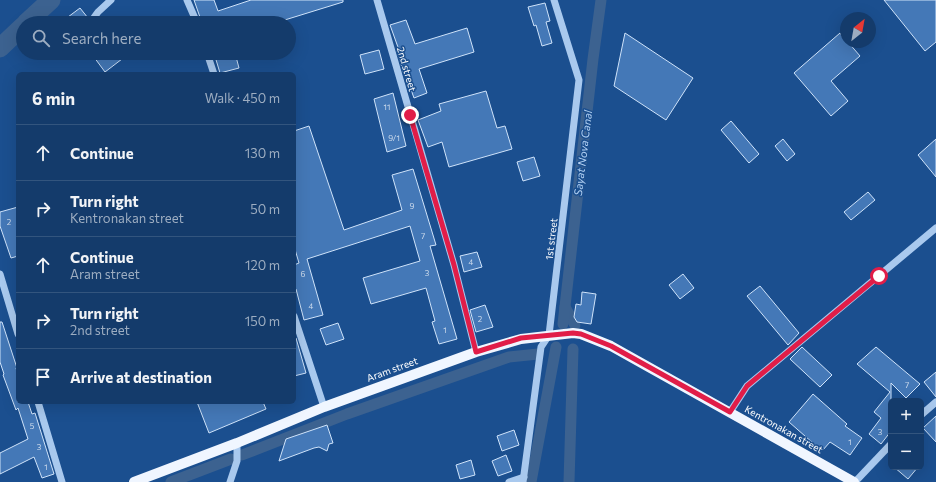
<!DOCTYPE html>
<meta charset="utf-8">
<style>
:root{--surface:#143b6b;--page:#1d4271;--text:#f1f3f6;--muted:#9dadc1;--line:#33557e}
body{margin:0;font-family:Commissioner,sans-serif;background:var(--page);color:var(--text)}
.controls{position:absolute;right:12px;bottom:12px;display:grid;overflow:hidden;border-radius:6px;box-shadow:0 4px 16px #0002}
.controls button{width:36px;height:36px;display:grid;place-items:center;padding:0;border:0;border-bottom:1px solid var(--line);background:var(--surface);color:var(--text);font:20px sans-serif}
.compass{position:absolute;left:840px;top:12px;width:36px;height:36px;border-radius:50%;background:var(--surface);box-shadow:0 4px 16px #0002;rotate:31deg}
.stop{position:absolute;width:12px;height:12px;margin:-9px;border:3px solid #e11d48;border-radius:50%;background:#fff}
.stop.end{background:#e11d48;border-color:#fff;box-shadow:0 1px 4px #0008}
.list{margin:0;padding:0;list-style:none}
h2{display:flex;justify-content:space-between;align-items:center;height:52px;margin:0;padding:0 16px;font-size:17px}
h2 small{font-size:13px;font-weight:400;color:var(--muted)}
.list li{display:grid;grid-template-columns:26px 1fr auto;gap:12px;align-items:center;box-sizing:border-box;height:56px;padding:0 16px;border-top:1px solid var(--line)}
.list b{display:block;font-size:15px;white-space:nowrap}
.list p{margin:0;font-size:13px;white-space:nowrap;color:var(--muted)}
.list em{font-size:13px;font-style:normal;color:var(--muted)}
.icon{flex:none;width:22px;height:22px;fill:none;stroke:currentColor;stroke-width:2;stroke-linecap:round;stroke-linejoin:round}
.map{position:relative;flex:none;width:936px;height:482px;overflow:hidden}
.search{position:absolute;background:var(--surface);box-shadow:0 4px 16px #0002;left:16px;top:16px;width:280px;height:44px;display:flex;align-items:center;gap:10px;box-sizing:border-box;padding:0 14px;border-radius:22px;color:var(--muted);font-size:15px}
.panel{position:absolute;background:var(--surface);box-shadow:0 4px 16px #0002;left:16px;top:72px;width:280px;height:332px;border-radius:6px}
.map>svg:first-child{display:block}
</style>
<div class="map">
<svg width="936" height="482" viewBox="0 0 936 482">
<rect width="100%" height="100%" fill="#1b4f8f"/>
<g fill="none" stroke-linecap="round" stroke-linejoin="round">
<g stroke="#3c6290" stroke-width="11">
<path d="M565 307 575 325"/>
<path d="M563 324 593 59 601 0"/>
<path d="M242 455 347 414 509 357 538 354"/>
<path d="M171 482 231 459"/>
<path d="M531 482 556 347"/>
<path d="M569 482 573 349"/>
</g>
<g stroke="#3c6290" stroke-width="19">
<path d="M26 23 51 0"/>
<path d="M0 48 23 26"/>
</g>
</g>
<g fill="#4478b7" stroke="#cfe3fa">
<path d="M194 0H214L218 11 251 0H343V2L275 23H202Z"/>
<path d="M884 0H936V42L925 51Z"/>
<path d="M545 3 550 21 546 22 552 43 542 46 536 25 534 26 528 7Z"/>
<path d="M80 8 88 18 85 23H60Z"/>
<path d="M406 20 415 44 467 28 474 52 419 69 427 93 414 98 405 73 404 74 397 51 399 50 390 25Z"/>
<path d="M625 33 693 78 666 120 614 86Z"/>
<path d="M840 33 846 42H848L860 56 831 81 848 101 831 116 794 73Z"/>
<path d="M379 50 384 69 365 74 360 55Z"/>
<path d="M91 53H118L122 59 105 72Z"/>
<path d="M214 53H235L239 68 220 73Z"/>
<path d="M486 91 497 128 505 126 512 149 449 167 442 142 428 147 418 120 441 111 439 104Z"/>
<path d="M393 93 406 146 387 152 374 99Z"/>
<path d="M731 121 759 154 749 163 721 130Z"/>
<path d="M309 126 344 230 402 210 392 175 413 169 436 245 430 246 457 339 439 344 432 322 435 321 426 288 371 304 363 278 420 261 410 226 307 259 323 315 304 320 296 289H294V265L299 263 294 246V131Z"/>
<path d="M783 139 795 154 787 161 775 146Z"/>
<path d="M936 139V177L918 155Z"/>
<path d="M534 157 540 176 523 181 517 162Z"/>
<path d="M868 192 875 200 851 220 844 212Z"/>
<path d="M18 207V256L11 258 0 226V212Z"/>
<path d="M477 252 482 267 464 272 460 256Z"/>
<path d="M683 274 694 288 680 299 669 285Z"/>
<path d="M760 286 799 333 788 345 747 296Z"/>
<path d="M582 292 596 294 591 324 577 322 574 317 576 304 581 305Z"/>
<path d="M485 305 493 327 476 332 470 310Z"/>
<path d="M0 322H2L17 368H16L18 375V402H28L32 414 35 413 54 474 42 478 34 457 0 474V453L28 439 18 408 16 410 3 375 4 374 0 362Z"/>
<path d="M338 323 344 339 326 345 320 329Z"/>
<path d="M294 338H296L306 373 294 376Z"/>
<path d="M802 347 832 375 820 387 790 359Z"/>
<path d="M876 347 920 384 906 398 891 383V431L881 444 869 434 881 418 874 412 890 392 857 364Z"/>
<path d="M936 372V397L924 382Z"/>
<path d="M813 394 847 424 845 426 862 438 850 455 830 442 822 451 789 422Z"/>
<path d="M197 402H263L266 409 209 433Z"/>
<path d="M936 416V442L923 428Z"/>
<path d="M327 425 333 443 329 444 327 451 319 447 314 448 279 461 286 439Z"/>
<path d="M514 430 519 445 502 451 497 436Z"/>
<path d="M506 455 512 471 498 476 492 461Z"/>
<path d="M471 460 475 475 460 479 456 465Z"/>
<path d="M894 467H918L908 479Z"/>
</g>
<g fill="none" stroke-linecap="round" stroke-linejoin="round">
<g stroke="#a9c9ee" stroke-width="7">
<path d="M187 0 197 23"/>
<path d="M377 0 454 265 476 352"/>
<path d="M90 23 98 12 111 0"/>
<path d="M207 53 214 74"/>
<path d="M0 274 18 334"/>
<path d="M294 316 324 407"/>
<path d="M38 402 62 482"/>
<path d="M730 412 747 386 936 228"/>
<path d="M921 415 936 402"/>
<path d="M230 482 237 461V443"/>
<path d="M509 482 524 477"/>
<path d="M523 482 541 347 549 335 579 80 554 0"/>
<path d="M855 482 891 444"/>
</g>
<path stroke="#f0f6ff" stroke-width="10" d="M134 482 237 443 324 407 476 352 521 339 573 333 581 334 611 346 854 482"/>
</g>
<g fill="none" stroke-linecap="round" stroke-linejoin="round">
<path stroke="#e11d48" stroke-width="5" d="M410 115 454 265 476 352 521 338 573 333 581 334 611 346 730 412 747 386 879 276"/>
</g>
<g text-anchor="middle" stroke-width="3" stroke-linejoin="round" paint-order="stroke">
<g font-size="8" fill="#d0dded">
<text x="387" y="110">11</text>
<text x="394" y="141">9/1</text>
<text x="412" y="209">9</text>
<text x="9" y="225">2</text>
<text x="423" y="239">7</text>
<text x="471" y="265">4</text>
<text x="427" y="276">3</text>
<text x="303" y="277">6</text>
<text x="311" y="309">4</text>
<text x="480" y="322">2</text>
<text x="445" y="333">1</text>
<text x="907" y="388">7</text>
<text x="32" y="429">5</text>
<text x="880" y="435">3</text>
<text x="850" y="445">1</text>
<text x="39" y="450">3</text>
<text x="46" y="470">1</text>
</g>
<g font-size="10" fill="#fff" stroke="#1b4f8f">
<text transform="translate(407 69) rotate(74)" y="4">2nd street</text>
<text transform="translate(551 239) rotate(-83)" y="4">1st street</text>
<text transform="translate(392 369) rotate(-20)" y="4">Aram street</text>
<text transform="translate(784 429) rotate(29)" y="4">Kentronakan street</text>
</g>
<g font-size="11" font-style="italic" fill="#b5d3f5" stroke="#1b4f8f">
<text transform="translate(583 153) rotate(-83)" y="4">Sayat Nova Canal</text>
</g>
</g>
</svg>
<div class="controls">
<button>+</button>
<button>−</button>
</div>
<svg class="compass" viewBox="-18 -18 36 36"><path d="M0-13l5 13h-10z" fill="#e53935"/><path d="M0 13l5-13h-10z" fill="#9dadc1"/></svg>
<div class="stop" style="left:879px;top:276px"></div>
<div class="stop end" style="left:410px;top:115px"></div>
<div class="search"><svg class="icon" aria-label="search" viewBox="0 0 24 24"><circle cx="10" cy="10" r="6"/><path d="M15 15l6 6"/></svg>Search here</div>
<section class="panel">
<h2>6 min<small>Walk · 450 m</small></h2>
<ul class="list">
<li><svg class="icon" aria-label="ahead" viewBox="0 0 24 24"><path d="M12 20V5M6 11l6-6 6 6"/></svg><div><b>Continue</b></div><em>130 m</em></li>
<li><svg class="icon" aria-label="right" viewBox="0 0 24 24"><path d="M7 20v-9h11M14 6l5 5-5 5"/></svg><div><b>Turn right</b><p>Kentronakan street</p></div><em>50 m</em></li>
<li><svg class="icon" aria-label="ahead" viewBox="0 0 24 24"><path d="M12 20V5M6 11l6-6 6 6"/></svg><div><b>Continue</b><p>Aram street</p></div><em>120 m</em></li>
<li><svg class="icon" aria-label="right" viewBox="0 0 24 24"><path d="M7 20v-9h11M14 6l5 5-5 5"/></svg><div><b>Turn right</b><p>2nd street</p></div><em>150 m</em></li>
<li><svg class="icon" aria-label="arrive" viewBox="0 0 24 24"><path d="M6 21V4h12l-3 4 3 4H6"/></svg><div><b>Arrive at destination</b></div></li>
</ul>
</section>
</div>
